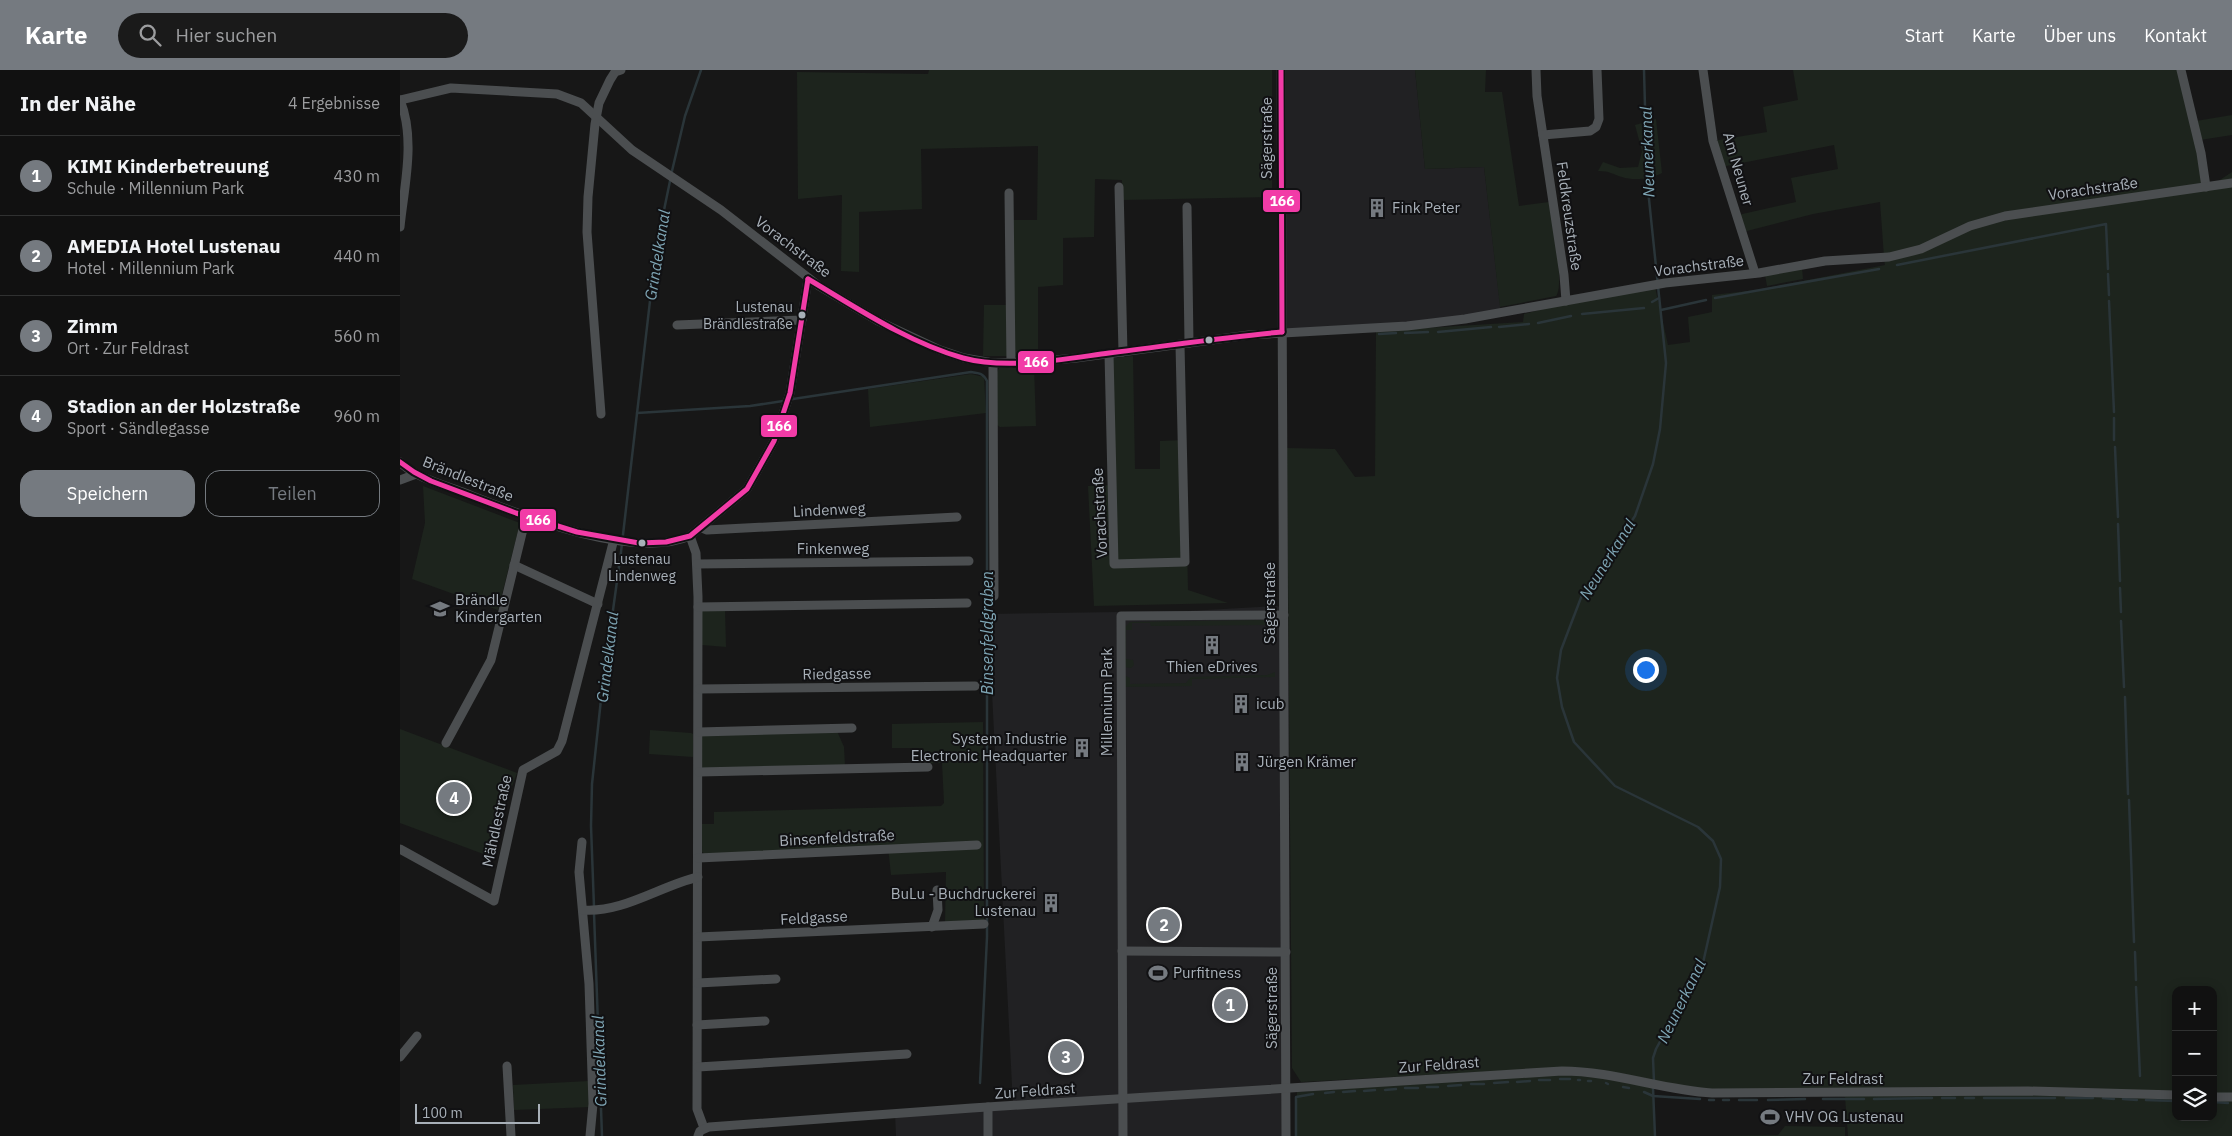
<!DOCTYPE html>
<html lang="de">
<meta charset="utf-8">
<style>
:root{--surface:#111;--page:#1a1a1a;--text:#f1f3f6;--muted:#9c9d9f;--line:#303131;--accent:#757a80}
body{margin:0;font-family:"IBM Plex Sans",sans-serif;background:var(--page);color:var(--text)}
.controls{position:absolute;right:15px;bottom:15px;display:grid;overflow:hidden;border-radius:10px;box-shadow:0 2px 12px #0003}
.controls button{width:45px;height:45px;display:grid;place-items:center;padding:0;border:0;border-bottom:1px solid var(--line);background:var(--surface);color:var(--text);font:25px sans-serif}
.scale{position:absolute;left:15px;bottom:12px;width:125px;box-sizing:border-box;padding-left:5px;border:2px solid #a8b0b8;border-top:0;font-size:14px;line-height:18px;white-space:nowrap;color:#a8b0b8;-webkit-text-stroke:4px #111113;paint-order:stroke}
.you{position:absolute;left:1245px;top:599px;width:18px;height:18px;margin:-12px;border:4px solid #fff;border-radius:50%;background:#1a73e8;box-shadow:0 0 0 8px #1a73e833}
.badge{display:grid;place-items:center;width:32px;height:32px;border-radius:50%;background:var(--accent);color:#fff;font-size:16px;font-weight:700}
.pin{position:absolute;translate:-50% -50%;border:2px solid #fff;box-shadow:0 1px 5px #0006}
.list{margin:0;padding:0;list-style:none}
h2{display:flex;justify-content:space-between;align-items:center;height:65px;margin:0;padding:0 20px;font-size:21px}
h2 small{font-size:16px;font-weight:400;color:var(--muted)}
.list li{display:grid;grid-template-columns:32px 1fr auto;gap:15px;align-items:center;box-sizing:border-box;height:80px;padding:0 20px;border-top:1px solid var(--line)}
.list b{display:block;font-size:19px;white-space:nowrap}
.list p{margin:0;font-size:16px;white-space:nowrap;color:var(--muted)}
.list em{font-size:16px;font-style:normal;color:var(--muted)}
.actions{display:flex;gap:10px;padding:15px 20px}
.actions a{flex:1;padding:11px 0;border:1px solid var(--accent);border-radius:15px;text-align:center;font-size:18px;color:var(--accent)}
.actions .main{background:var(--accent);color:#fff}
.icon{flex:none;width:28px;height:28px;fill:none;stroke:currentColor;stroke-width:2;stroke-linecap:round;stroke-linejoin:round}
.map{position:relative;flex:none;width:1832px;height:1066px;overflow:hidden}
header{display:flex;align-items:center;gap:30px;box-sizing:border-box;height:70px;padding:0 25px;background:var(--accent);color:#fff}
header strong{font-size:24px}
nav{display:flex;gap:28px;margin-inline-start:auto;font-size:18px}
.search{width:350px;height:45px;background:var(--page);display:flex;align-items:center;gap:12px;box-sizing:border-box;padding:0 18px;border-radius:28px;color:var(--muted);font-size:19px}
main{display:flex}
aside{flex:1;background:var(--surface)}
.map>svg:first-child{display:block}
</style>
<header>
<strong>Karte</strong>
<div class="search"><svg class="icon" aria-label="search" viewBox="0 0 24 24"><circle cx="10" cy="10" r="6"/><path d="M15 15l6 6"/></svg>Hier suchen</div>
<nav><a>Start</a><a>Karte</a><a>Über uns</a><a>Kontakt</a></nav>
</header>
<main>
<aside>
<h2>In der Nähe<small>4 Ergebnisse</small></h2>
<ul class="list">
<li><span class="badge">1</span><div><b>KIMI Kinderbetreuung</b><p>Schule · Millennium Park</p></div><em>430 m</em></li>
<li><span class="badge">2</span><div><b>AMEDIA Hotel Lustenau</b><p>Hotel · Millennium Park</p></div><em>440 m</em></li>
<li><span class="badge">3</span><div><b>Zimm</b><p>Ort · Zur Feldrast</p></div><em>560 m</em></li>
<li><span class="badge">4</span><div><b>Stadion an der Holzstraße</b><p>Sport · Sändlegasse</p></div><em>960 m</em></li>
</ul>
<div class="actions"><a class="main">Speichern</a><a>Teilen</a></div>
</aside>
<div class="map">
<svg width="1832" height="1066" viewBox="0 0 1832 1066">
<rect width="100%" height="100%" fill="#171717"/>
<g fill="#212123">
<path d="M881 0H1015L1025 99 1084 97 1101 243 1034 254 882 262Z"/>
<path d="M877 536 886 540 885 1066H496L495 1043 613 1035 588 544 788 541Z"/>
</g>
<g fill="#1d241d" fill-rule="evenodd">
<path d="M529 0H872V127L722 130V110L695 109 694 167 663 168V215L638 217V285L614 286 613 150H637L638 76 521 79 522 139 459 142V202L441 201 442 125 398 129 397 2 528 4Z"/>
<path d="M1015 0H1086L1085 22H1102L1119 136 1149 132C1152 149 1165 216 1156 226L1100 237 1084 97 1025 99Z"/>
<path d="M1393 0H1781L1806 117 1605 146 1521 179 1484 187 1480 132 1413 144 1343 162 1338 145 1396 132 1391 108 1438 99 1434 75 1321 97 1313 71 1367 62 1363 37 1398 30Z"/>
<path d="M1832 45V65L1800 70 1796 51Z"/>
<path d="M1256 49 1262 103C1252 109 1234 111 1222 107 1212 104 1210 101 1198 101L1203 92 1220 98 1238 97 1242 81 1235 55Z"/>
<path d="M1832 102V1066H1448L1445 1027 1384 1020 1297 1019 1133 999 901 1012 892 998 887 378 935 379 955 407 975 406 976 261 1123 252 1124 244 1162 234 1255 217 1268 275 1290 272 1288 247 1312 242V225L1356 220 1485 195 1484 189 1581 155 1655 140 1806 119ZM1776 920H1813V1047H1776Z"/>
<path d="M1402 198 1403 209 1367 216 1365 205Z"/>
<path d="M584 235H607L608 286H583Z"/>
<path d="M733 286 735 399H760V371L785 370 788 520 828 533 694 536 688 416 713 415V288Z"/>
<path d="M634 296 636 356 600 357 597 355V302L599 298Z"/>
<path d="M571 304 584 307 586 343 470 357 468 319Z"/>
<path d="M23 416 120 453 98 540 12 509 25 453Z"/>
<path d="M325 539 326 577 302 575V541Z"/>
<path d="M868 550 875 552V558L865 555 751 556 750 553H732V560H726V589L733 590 734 595 731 598 724 597V558L730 552Z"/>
<path d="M875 602V607L792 609V616L723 617 726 606 730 608V614L786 613 791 607 867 605Z"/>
<path d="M583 652 584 851 545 853 546 802 491 805 488 777 305 784 302 782V754H314V742L541 736 544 733 542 693 512 694 511 678H492V654Z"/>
<path d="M0 659 117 703 86 785 0 753Z"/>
<path d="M250 660 291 663 293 664V687L249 684Z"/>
<path d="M437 661 444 677 445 696 307 700 302 697V666L307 664Z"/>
<path d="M1148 1004 1198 1006 1253 1018 1255 1066H896L897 1022Z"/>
<path d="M189 1011 190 1037 114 1040 113 1015Z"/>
<path d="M1385 1056 1445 1057V1066H1317L1378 1065Z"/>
</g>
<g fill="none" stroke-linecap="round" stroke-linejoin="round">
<g stroke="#2a3539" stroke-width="2.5">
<path d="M1244 0 1247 110 1266 293 1260 359 1253 394 1235 446 1182 525 1161 580 1157 608 1162 637 1174 672 1215 716 1298 757 1313 771 1321 789 1320 817 1303 893 1256 979 1253 988 1254 1012"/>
<path d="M272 101 285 46 301 0"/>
<path d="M1497 195 1706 154 1708 199"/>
<path d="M1708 204 1709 225"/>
<path d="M1315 228 1479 199"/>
<path d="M1709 231 1714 342"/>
<path d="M1252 232 1259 228"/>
<path d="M1261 240 1306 230"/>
<path d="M1182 244 1244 238"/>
<path d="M1138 253 1171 246"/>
<path d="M1099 257 1129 254"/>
<path d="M1038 262 1091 257"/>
<path d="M1005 263 1028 262"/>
<path d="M979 264 996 263"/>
<path d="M393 329 571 302C579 303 583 303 587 311V867L580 1013"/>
<path d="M237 343 350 336 383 331"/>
<path d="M1714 348V370"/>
<path d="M1715 377 1718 447"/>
<path d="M1718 454 1720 511"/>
<path d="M1720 518 1721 542"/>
<path d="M1721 551 1724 617"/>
<path d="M1725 627 1728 724"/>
<path d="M1729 730 1734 872"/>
<path d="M194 837 191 756 192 714 202 620 221 482 256 179 270 111"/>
<path d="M194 843 202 1066"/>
<path d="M1735 882 1736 910"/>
<path d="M1736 917 1740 1006"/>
<path d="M1160 1009H1170"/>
<path d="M1139 1010H1150"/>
<path d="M1178 1010H1180"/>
<path d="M1188 1011H1191"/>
<path d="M1117 1012 1130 1011"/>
<path d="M1094 1013 1108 1012"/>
<path d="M1206 1013 1208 1014"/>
<path d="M1071 1014H1084"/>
<path d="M1048 1016 1061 1015"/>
<path d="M1027 1017H1038"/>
<path d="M1223 1017 1229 1018"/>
<path d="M1005 1018H1018"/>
<path d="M1253 1018 1255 1066"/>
<path d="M985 1020 996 1019"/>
<path d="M964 1021 975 1020"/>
<path d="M943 1022 955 1021"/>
<path d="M1244 1022 1253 1026 1300 1029"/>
<path d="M925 1023 934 1022"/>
<path d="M1542 1028H1555"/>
<path d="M1565 1028H1574"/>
<path d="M1584 1028H1655"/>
<path d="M1666 1028H1693"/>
<path d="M1703 1028 1714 1029"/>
<path d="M1423 1029H1464"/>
<path d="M1474 1029 1532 1028"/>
<path d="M1723 1029 1737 1030"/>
<path d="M1309 1030H1314"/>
<path d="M1323 1030H1329"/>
<path d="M1339 1030H1357"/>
<path d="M1368 1030 1405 1029"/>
<path d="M1746 1030 1775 1031"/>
<path d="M1813 1032 1828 1033"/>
<path d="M896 1066V1027L913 1024"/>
</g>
<g stroke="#4b4e50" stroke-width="9">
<path d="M881 0 886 1066"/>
<path d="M1136 0 1137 26 1164 205 1166 231"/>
<path d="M1303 0 1313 71 1355 203"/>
<path d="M1781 0 1801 83 1806 117"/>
<path d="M0 30 51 18 157 24 181 33 232 80 321 140 419 216 478 251 540 280 564 288 593 293 633 292 676 288 849 265 1007 256 1065 249 1265 213 1359 203 1425 191 1489 187 1521 179 1570 156 1605 146 1832 113"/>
<path d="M0 30C16 69 4 117 0 157"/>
<path d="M1143 65 1190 61 1196 57 1199 49 1197 0"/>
<path d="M719 117 723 282"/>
<path d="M609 123 611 293"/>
<path d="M787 137 789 273"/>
<path d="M277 255 402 250"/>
<path d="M709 284 714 494 785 492 780 275"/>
<path d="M593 293 594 526"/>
<path d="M201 344 187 162 188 127 195 54 199 33 210 10 215 2 221 0"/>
<path d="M0 392C16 408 44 415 65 423 121 445 233 491 290 466L347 419 374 371 390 323 408 209"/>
<path d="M0 410 16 404"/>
<path d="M302 458 307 460 557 447"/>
<path d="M290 466 296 483 298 527 297 1039 304 1058"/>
<path d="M297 494 569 491"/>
<path d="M114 495 198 534"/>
<path d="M298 537 567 533"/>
<path d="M299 619 575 616"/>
<path d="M299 662 452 658"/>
<path d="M46 673 91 590 126 447"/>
<path d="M299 702 528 697"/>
<path d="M182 772 179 802 189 914 193 1034 190 1066"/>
<path d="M0 779 94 831 123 700 157 681 162 671 214 469"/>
<path d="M298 788 577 775"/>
<path d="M183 840C223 843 260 816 298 807"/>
<path d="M532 857 538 840 537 820"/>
<path d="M298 867 584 854"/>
<path d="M722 881 886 882"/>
<path d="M298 913 376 909"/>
<path d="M297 955 365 951"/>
<path d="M0 987 17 966"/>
<path d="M107 996 111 1066"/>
<path d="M298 997 507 984"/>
<path d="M1813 1027H1832"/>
<path d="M588 1037V1066"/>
<path d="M298 1066 300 1061 309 1057 572 1038 1162 1001C1213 1001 1262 1020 1312 1023L1628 1021 1776 1025"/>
<path d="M723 1066 721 546 884 545"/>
</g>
<g stroke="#111113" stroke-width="9">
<g id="bus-1">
<path d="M881 0 882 262"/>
<path d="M408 209C457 238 507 272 563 288 607 300 664 289 709 283 767 276 824 267 882 262"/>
<path d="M0 392 14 402 31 411 116 443 177 462 239 473 266 472 290 466 347 419 374 371 390 323 408 209"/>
</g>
</g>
<use href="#bus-1" stroke="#f23ba7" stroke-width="5"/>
</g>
<defs>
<g id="building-bare" transform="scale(1.5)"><path d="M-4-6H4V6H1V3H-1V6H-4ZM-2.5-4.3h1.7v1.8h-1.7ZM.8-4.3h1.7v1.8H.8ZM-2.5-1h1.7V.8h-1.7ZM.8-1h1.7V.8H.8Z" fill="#757a80" stroke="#111113" stroke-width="2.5" paint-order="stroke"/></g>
<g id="school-bare" transform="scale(1.5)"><path d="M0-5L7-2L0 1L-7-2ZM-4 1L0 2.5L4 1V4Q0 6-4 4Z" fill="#757a80" stroke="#111113" stroke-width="2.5" paint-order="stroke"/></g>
<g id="stadium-bare" transform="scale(1.5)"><path d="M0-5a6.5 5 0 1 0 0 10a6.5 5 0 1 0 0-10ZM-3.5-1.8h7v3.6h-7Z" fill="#757a80" stroke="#111113" stroke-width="2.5" paint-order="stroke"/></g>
</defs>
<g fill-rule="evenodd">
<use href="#building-bare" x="977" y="138"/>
<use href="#school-bare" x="40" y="539"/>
<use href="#building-bare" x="812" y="575"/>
<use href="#building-bare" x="841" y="634"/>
<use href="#building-bare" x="682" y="678"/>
<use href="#building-bare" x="842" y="692"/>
<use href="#building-bare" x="651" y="833"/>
<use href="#stadium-bare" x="758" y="903"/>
<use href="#stadium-bare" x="1370" y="1047"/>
</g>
<g fill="#a8b0b8" stroke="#111113" stroke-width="2">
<circle cx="402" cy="245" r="4.5"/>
<circle cx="809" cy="270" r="4.5"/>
<circle cx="242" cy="473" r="4.5"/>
</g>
<g text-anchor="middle" stroke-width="4" stroke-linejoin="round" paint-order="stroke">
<g font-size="14" fill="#a8b0b8" stroke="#111113" text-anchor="end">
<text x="393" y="242">Lustenau<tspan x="393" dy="17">Brändlestraße</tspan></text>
<text x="242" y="494" text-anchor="middle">Lustenau<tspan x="242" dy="17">Lindenweg</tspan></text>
</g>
<g font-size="15" fill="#a8b0b8" stroke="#111113">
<text transform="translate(867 68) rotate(-90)" y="5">Sägerstraße</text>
<text transform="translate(1338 99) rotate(74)" y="5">Am Neuner</text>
<text transform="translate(1693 119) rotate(-8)" y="5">Vorachstraße</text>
<text transform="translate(1169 146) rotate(82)" y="5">Feldkreuzstraße</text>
<text transform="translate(393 177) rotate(37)" y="5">Vorachstraße</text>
<text transform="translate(1299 196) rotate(-7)" y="5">Vorachstraße</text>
<text transform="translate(68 409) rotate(22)" y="5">Brändlestraße</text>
<text transform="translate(429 440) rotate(-3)" y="5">Lindenweg</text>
<text transform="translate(700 443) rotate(-93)" y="5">Vorachstraße</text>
<text x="433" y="484">Finkenweg</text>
<text transform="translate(870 533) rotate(-90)" y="5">Sägerstraße</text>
<text transform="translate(437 604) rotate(-1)" y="5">Riedgasse</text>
<text transform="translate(707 632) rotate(-90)" y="5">Millennium Park</text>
<text transform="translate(97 751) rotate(-78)" y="5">Mähdlestraße</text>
<text transform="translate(437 768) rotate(-3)" y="5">Binsenfeldstraße</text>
<text transform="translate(414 848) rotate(-3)" y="5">Feldgasse</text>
<text transform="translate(872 938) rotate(-90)" y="5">Sägerstraße</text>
<text transform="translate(1039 995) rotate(-4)" y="5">Zur Feldrast</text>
<text x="1443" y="1014">Zur Feldrast</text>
<text transform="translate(635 1021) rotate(-4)" y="5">Zur Feldrast</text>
</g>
<g font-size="15" fill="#a8b0b8" stroke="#111113" text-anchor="start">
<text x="992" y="143">Fink Peter</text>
<text x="55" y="535">Brändle<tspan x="55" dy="17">Kindergarten</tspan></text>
<text x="812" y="602" text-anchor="middle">Thien eDrives</text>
<text x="856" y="639">icub</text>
<text x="667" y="674" text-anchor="end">System Industrie<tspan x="667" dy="17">Electronic Headquarter</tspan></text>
<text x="857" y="697">Jürgen Krämer</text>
<text x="636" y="829" text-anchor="end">BuLu - Buchdruckerei<tspan x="636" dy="17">Lustenau</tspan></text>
<text x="773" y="908">Purfitness</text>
<text x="1385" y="1052">VHV OG Lustenau</text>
</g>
<g font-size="16" font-style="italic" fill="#7ea5b4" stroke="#111113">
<text transform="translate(1247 82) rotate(-92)" y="6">Neunerkanal</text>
<text transform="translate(257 185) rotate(-81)" y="6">Grindelkanal</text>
<text transform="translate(1207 489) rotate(-58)" y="6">Neunerkanal</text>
<text transform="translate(587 563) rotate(-90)" y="6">Binsenfeldgraben</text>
<text transform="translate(207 587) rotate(-83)" y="6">Grindelkanal</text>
<text transform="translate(1281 931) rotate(-64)" y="6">Neunerkanal</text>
<text transform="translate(199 991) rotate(-92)" y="6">Grindelkanal</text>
</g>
</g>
<g stroke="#111113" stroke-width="2">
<rect x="862" y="119" width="39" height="24" rx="5" fill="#f23ba7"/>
<rect x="617" y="280" width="38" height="24" rx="5" fill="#f23ba7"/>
<rect x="360" y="344" width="38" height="24" rx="5" fill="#f23ba7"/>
<rect x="119" y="438" width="38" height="24" rx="5" fill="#f23ba7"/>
</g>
<g font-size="14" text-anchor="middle" font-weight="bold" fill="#fff">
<text x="882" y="136">166</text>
<text x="636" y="297">166</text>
<text x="379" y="361">166</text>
<text x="138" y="455">166</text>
</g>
</svg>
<div class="controls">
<button>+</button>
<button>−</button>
<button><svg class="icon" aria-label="layers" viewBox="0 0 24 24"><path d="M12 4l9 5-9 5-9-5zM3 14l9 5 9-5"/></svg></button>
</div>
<div class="scale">100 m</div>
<div class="you"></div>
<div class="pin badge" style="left:830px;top:935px">1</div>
<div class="pin badge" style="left:764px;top:855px">2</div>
<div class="pin badge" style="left:666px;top:987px">3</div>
<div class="pin badge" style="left:54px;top:728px">4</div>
</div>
</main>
